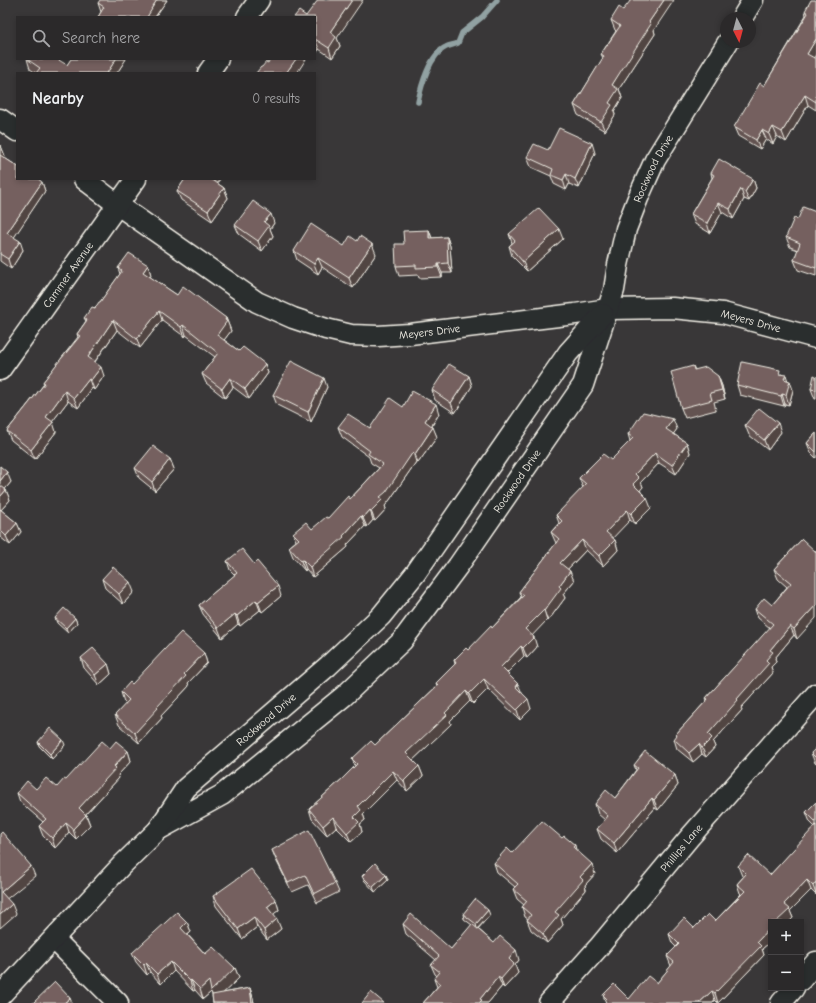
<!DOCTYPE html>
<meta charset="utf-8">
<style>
:root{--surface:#2b292a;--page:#373536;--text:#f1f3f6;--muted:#a6a6a8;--line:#474547}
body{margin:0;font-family:"Comic Neue",sans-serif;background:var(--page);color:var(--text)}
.controls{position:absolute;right:12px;bottom:12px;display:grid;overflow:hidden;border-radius:0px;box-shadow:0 2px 6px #0003}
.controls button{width:36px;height:36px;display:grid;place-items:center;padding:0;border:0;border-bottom:1px solid var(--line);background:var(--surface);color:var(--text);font:20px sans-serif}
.compass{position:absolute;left:720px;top:12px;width:36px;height:36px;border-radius:50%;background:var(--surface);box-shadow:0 2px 6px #0003;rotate:174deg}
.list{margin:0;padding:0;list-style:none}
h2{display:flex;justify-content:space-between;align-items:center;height:52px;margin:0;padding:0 16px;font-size:17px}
h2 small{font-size:13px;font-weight:400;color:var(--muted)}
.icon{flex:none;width:22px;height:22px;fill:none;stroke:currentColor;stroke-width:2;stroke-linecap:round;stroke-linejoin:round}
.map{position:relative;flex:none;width:816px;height:1003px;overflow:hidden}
.search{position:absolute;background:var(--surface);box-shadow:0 2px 6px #0003;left:16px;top:16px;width:300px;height:44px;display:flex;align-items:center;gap:10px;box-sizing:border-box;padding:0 14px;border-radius:0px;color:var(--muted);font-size:15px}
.panel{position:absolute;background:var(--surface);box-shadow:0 2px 6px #0003;left:16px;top:72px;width:300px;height:108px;border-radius:0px}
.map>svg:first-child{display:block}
</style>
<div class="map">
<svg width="816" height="1003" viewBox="0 0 816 1003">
<rect width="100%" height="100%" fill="#393738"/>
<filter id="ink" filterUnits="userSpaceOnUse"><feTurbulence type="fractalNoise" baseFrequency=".025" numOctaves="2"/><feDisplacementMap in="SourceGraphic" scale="8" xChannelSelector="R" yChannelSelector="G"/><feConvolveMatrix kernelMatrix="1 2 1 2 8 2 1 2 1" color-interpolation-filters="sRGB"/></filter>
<g filter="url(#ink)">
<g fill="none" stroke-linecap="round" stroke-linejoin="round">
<path stroke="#91a1a2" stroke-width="5.5" d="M418 102C421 86 430 54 446 47 450 45 454 45 458 43L462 33 482 17 497 0"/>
<g stroke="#f4f1e8" stroke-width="23">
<g id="street">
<path d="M247 17 259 0"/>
<path d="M742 18 753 0"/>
<path d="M208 73 218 59"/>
<path d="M0 119 17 131"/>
<path id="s1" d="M84 179 118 205 257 302 293 318 326 329 351 335 378 336 410 334 575 314 608 309 672 308 723 313 816 338"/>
<path id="s2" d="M0 370 136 179"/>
<path id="s3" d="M158 830 222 795 344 696 402 641 458 566 583 385 614 290 618 265 626 229 638 198 655 160 728 42"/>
<path d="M54 939 118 1003"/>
<path d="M801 980 816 962"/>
<path id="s4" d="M0 996 122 865 158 830 186 788 328 666 381 616 415 574 568 353 603 314"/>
<path id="s5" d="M549 1003 598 948 689 838 816 694"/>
<path d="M781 1003 794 988"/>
</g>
</g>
<use href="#street" stroke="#2a2d2e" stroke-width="20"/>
</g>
<g fill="#645351" stroke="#f4f1e8">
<path d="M167 0 155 17H98L101 12 98 3Z"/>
<path d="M816 0V54L814 58 816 59V110L808 105 786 142 777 136 773 144 766 139 760 149 738 136 734 127 764 86 806 15 805 11Z"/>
<path d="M623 10 654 30 655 34 619 89 622 98 614 111 615 115 605 131 578 115 574 105 603 58 601 54 616 31 615 30 611 20Z"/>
<path d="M315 17 337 38 340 46 332 58 319 49 315 55Z"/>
<path d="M27 59 67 65 71 59H126L117 73H36L30 69Z"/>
<path d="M0 145 1 146 5 156 3 157 42 182 45 191 14 237 23 250 11 269 0 261Z"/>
<path d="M548 150 595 153 579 188 569 184 566 190 554 184 551 176 531 167 527 157Z"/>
<path d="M711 173 753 179 756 188 749 201 744 199 733 219 722 212 710 233 695 224 691 214 712 178Z"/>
<path d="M185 179H220L217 183 224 188 228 198 212 221 181 200 177 191Z"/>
<path d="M816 212V276L798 270 794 260 798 250 790 247 786 237 798 219Z"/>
<path d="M274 223 270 229 273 236 262 251 239 234 235 225Z"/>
<path d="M429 230 432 238 447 237 450 246 452 273H442V277L419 278 418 275 399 276 396 266 404 244Z"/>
<path d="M509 234 563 239 527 271 512 256 509 246 512 243Z"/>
<path d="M344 246 376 254 353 288 322 267 318 274 297 260 294 251Z"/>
<path d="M148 265 151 275 150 277 177 295 226 318 231 331 224 340 239 351 265 364 268 373 249 399 233 387 225 398 206 383 202 374 215 357 186 335 185 337 162 320 140 348 117 330 95 362 104 376 94 390 92 388 78 408 68 401 52 422 56 432 35 459 11 440 7 431 44 384 43 382 78 337 77 334 86 321 84 318 100 302 120 274 118 268Z"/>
<path d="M693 366 695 370 718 376 722 386 725 399 714 402 716 410 685 418 681 408Z"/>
<path d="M782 374 788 380 793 390 789 405 785 404 784 406 740 395 737 385Z"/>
<path d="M469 376 472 386 455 413 435 400 432 390Z"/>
<path d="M816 376V399H815L811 389Z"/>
<path d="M327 387 311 422 277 405 273 395Z"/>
<path d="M403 407 439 414 432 426 437 437 418 463 416 462 389 501 385 506 386 509 375 521 373 520 367 527 365 526 347 545 348 547 313 577 306 569 305 571 293 557 289 547 296 541 293 533 312 529 328 518 350 499 379 468 371 463 369 457 342 437 338 427 370 428Z"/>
<path d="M745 425 781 432 768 450 749 435Z"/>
<path d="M677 429 673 434 687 443 690 453 676 474 659 463 641 482 643 487 640 490 651 508 635 524 630 520 612 538 615 540 618 550 603 566 586 550 568 569 574 581 563 594 565 598 548 621 547 620 532 635 537 647 527 658 524 656 507 673 522 693 531 709 520 720 488 689 473 704 470 701 450 721 451 724 413 760 419 766 423 776 407 791 397 780 363 814 365 820 360 824 362 832 351 842 336 827 327 835 312 819 309 809 342 779 355 766 352 759 375 745 437 686 436 683 455 664 454 660 468 650 492 628 521 597 519 592 556 543 555 541 551 532 559 523 556 515 583 488 579 478 611 460 630 441 628 434Z"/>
<path d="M816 433V458L811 453 807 443Z"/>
<path d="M170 459 174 469 155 491 139 478 135 468Z"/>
<path d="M0 466 11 482 5 489 6 490 10 500 1 510 17 523 21 532 10 545 0 537Z"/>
<path d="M802 539 797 639 794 635 775 658 776 662 771 667 773 673 741 708 742 710 713 742 715 747 706 757 702 754 693 762 677 749 674 739 677 736 676 734 707 700 706 698 770 628 758 618 755 609 772 605 787 587 778 579 774 569Z"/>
<path d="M227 561 281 596 262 612 260 610 240 626 238 624 222 638 203 614 199 605 235 575 230 570Z"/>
<path d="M102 579 134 592 123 604 105 588Z"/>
<path d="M55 618H75L77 623 68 633 57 623Z"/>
<path d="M204 653 207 663 188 683 189 686 161 716 162 718 139 743 119 725 115 715 126 704 124 702 121 692 132 684Z"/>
<path d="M81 658 108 664 111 674 99 685 84 668Z"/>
<path d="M38 742 65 745 52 759 39 746Z"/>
<path d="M110 748 128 751 131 761 118 775 119 778 86 814 90 825 76 839 69 832 55 848 43 836 39 826 43 822 20 802 17 793 36 789 57 787Z"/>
<path d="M816 748V764L815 763 811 753Z"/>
<path d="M634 765 675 775 678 785 658 810 655 808 617 853 601 839 597 829 605 820 598 814 595 804 615 798 636 770Z"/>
<path d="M816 803V895L811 890 790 911 793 918 771 922V941L762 949 764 955 718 1003 715 1000 713 1003H606L603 995 629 999 657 983 671 966 667 956 676 947 672 943 669 934 694 928 715 921 741 894 740 893 737 884 743 877 742 876 738 866 770 875 815 827 810 822 806 812Z"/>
<path d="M562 838 575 845 576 850 595 874 585 885 586 890 561 919 563 925 547 943 531 930 527 920 528 919 525 917 522 907 524 905 517 899 513 889 515 887 497 872 494 863 512 853Z"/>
<path d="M272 850 335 883 339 892 317 903 308 885 292 892 276 860Z"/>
<path d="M386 875 388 880 375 892 364 880 362 876Z"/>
<path d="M213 896 276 900 279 910 273 914 281 929 267 940 257 927 242 939 216 906Z"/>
<path d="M463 914 490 915 478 929 494 943 519 960 515 965 518 973 504 988 502 986 488 1003H423L437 987 434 979 437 976 435 974 431 965 436 960 406 934 403 924 451 949 472 925 464 919Z"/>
<path d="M187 922 191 932 188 935 205 954 235 968 239 978 223 993 250 988 253 998 254 1003H213L212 995 211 992 203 999 195 990 193 991 174 971 161 984 150 972 147 975 136 962 132 953Z"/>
</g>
<g fill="#514442" stroke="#f4f1e8">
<path d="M157 0H167L155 17H147L151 9Z"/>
<path d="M352 0H363L337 38 340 46 332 58 329 48 330 32Z"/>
<path d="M664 0H674L654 30 655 34 619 89 622 98 614 111 615 115 605 131 601 122 609 103 612 85 649 22Z"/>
<path d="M315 39 319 49 315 55Z"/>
<path d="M816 39V54L811 64 807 54Z"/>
<path d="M116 59H126L117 73H107Z"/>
<path d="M296 59H306L297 73H286Z"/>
<path d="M805 95 808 105 786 142 782 132Z"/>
<path d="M773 127 777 136 773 144 769 134Z"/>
<path d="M762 130 766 139 760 149 756 140Z"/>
<path d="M592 143 595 153 579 188 575 179Z"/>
<path d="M1 146 5 156 0 162V148Z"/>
<path d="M566 174 569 184 566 190 563 180Z"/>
<path d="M210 179H220L213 188Z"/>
<path d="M753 179 756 188 749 201 745 192Z"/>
<path d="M42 182 45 191 11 242 7 233Z"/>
<path d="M224 188 228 198 212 221 208 211Z"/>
<path d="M741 189 744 199 733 219 730 209Z"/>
<path d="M718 203 722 212 710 233 707 223Z"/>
<path d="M271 214 274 223 270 229 273 236 262 251 258 241 264 222Z"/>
<path d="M559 229 563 239 527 271 523 262Z"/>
<path d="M429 230 432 239 429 238Z"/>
<path d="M447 237 450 246 452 273 448 263Z"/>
<path d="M20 241 23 250 11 269 8 259Z"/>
<path d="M372 244 376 254 353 288 349 278Z"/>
<path d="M318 258 322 267 318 274 314 264Z"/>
<path d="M438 264 442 273V277L438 267Z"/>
<path d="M148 265 151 275 147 282 143 272Z"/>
<path d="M159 311 162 320 140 348 137 339Z"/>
<path d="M226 318 231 331 221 344 217 335Z"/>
<path d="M113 320 117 330 91 367 88 357Z"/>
<path d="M183 325 186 335 185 337 181 327Z"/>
<path d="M265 364 268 373 249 399 245 389Z"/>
<path d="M101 367 104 376 94 390 91 380Z"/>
<path d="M786 375 789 384 790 381 793 390 789 405 786 395 784 379Z"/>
<path d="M469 376 472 386 455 413 451 403Z"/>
<path d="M718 376 722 386 725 399 722 390Z"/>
<path d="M230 378 233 387 225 398 222 389Z"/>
<path d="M324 378 327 387 311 422 308 412Z"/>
<path d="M89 379 92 388 78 408 74 398Z"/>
<path d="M65 391 68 401 49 426 46 417Z"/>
<path d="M782 394 785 404 784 406 781 396Z"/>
<path d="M436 404 439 414 428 431 425 421Z"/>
<path d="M673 419 677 429 670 439 666 429Z"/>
<path d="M53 422 56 432 35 459 31 450Z"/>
<path d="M778 423 781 432 768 450 764 440Z"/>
<path d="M433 427 437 437 418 463 415 454Z"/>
<path d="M687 443 690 453 676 474 672 465Z"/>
<path d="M413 452 416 462 389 501 385 506 386 509 375 521 371 511 380 497Z"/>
<path d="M655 453 659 463 641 482 643 487 637 494 633 484 635 474Z"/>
<path d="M170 459 174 469 155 491 152 482Z"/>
<path d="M7 472 11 482 2 493 0 488V481Z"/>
<path d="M6 490 10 500 0 511V497Z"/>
<path d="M647 498 651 508 635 524 631 514Z"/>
<path d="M370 510 373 520 367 527 363 518Z"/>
<path d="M627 510 630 520 609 542 606 532Z"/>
<path d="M361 516 365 526 347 545 348 547 313 577 310 567 343 536Z"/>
<path d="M17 523 21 532 10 545 6 536Z"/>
<path d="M582 540 586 550 564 573 560 563Z"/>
<path d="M615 540 618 550 603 566 599 556Z"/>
<path d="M303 560 306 569 305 571 301 561Z"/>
<path d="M570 571 574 581 563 594 565 598 548 621 544 611 559 586Z"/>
<path d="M130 582 134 592 123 604 119 594Z"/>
<path d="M278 586 281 596 262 612 258 602Z"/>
<path d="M256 600 260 610 240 626 237 616Z"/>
<path d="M816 605V618L797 639 794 629Z"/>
<path d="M544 610 547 620 529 639 525 629Z"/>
<path d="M235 614 238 624 222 638 218 628Z"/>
<path d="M75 618 77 623 68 633 66 628Z"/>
<path d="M790 626 794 635 775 658 776 662 771 667 773 673 741 708 742 710 713 742 715 747 706 757 702 748 708 734 737 699 766 660 770 650Z"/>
<path d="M534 637 537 647 527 658 523 648Z"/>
<path d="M521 646 524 656 504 676 501 667Z"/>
<path d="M204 653 207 663 188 683 189 686 161 716 162 718 139 743 135 733 184 674Z"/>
<path d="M108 664 111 674 99 685 95 675Z"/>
<path d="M484 679 488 689 473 704 469 694Z"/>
<path d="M518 684 522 693 516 687Z"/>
<path d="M466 691 470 701 450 721 451 724 410 763 406 753Z"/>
<path d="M528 699 531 709 520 720 517 710Z"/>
<path d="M63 740 65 745 52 759 50 754Z"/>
<path d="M699 744 702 754 693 762 689 753Z"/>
<path d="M128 751 131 761 118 775 119 778 82 818 79 808Z"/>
<path d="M419 766 423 776 407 791 404 781Z"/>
<path d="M393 771 397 780 363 814 365 820 360 824 362 832 351 842 347 833 358 806Z"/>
<path d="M675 775 678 785 658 810 654 800Z"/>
<path d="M652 798 655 808 617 853 614 843Z"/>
<path d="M86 815 90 825 76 839 73 829Z"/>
<path d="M333 817 336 827 327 835 323 826Z"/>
<path d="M66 823 69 832 55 848 52 838Z"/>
<path d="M592 864 595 874 585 885 586 890 561 919 563 925 547 943 543 934 555 912 580 877Z"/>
<path d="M31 866 35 876 4 901 1 892Z"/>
<path d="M386 875 388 880 375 892 373 887Z"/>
<path d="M807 880 811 890 790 911 793 918 789 922H776L784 904Z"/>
<path d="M816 882V894L813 886Z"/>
<path d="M276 900 279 910 271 916 267 907Z"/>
<path d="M12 904 16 914 0 928V915Z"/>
<path d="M488 910 490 915 477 929 476 924Z"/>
<path d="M254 917 257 927 242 939 238 929Z"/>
<path d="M277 919 281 929 267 940 264 930Z"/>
<path d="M187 922 191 932 185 937 181 928Z"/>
<path d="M771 927V941L762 949 764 955 718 1003 715 993 757 942Z"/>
<path d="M516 950 519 960 515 965 518 973 504 988 501 979 509 959Z"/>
<path d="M171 962 174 971 161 984 157 974Z"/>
<path d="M146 963 150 972 147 975 144 965Z"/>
<path d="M235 968 239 978 215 1001 211 992 203 999 200 989 209 981Z"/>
<path d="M498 977 502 986 488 1003H479L480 999Z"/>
<path d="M191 980 195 990 193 991 190 981Z"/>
<path d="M250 988 253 998 254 1003H252Z"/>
<path d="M712 991 715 1000 713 1003H699Z"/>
<path d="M70 998 72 1003H64Z"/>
</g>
<g fill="#74615e" stroke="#f4f1e8">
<path d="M100 0H157L151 9H152L147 17H98L104 7 98 3Z"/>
<path d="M318 0H352L330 32 336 37 329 48 315 39V40V17H294L299 11 306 16Z"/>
<path d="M631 0H664L649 22 651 24 612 85 618 89 609 103 612 105 601 122 574 105 604 56 601 54 620 26 611 20 619 7 623 10Z"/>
<path d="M811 0H816V39L807 54 816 59V102L805 95 782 132 773 127 769 134 762 130 756 140 734 127 760 83 764 86 808 13 805 11Z"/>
<path d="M27 59H57L67 65 71 59H116L107 73H36L40 68Z"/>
<path d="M270 59H296L286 73H256L261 67H262L266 62 268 63Z"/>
<path d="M559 128 592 143 575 179 566 174 563 180 551 175 553 169 527 157 534 144 548 150Z"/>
<path d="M0 155 17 166V179H38L42 182 7 233 20 241 8 259 0 254Z"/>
<path d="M719 159 753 179 745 192 741 189 730 209 718 203 707 223 691 214 714 175 711 173Z"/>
<path d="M185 179H211L224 188 208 211 177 191Z"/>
<path d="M253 201 271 214 264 222 269 226 258 241 235 225Z"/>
<path d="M803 207 816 212V268L794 260 800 243 786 237 794 218 798 219Z"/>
<path d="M539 208 559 229 523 262 509 246 515 241 509 234Z"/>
<path d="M311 224 344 246 350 236 357 241 360 236 372 244 349 278 318 258 314 264 294 251Z"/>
<path d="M429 230V238L447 237 448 263 438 264V267L416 268V265L396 266 395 244H404L403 231Z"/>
<path d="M129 253 148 265 143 272 177 295 183 286 226 318 225 320 227 321 217 335 239 351 243 347 265 364 245 389 230 378 222 389 202 374 218 353 183 325 181 327 159 311 137 339 113 320 88 357 101 367 91 380 89 379 74 398 65 391 46 417 53 422 31 450 7 431 45 383 43 382 56 365 80 336 77 334 87 320 84 318 92 307 95 308 99 302H100L122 271 118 268Z"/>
<path d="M291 361 324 378 308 412 273 395Z"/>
<path d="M742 362 780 370 779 374 786 375 784 379 790 381 786 395 782 394 781 396 737 385Z"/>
<path d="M449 364 469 376 451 403 432 390Z"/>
<path d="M693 366 694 370 706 367 718 376 722 390 710 393 712 400 681 408 671 372Z"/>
<path d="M814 375 816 376V390L811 389Z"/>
<path d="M412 391 436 404 425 421 433 427 415 454 413 452 386 492 380 497 383 499 371 511 370 510 363 518 361 516 343 536 344 537 310 567 303 560 301 561 289 547 299 539 293 533 306 522 312 529 326 517 328 518 348 496 350 499 383 464 368 454 370 451 338 427 348 414 370 428 390 398 403 407Z"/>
<path d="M759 408 778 423 764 440 745 425Z"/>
<path d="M643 412 673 419 666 429 687 443 672 465 655 453 635 474 639 478 633 484 647 498 631 514 627 510 606 532 615 540 599 556 582 540 560 563 570 571 559 586 561 588 544 611V610L525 629 534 637 523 648 521 646 501 667 518 684 516 687 528 699 517 710 484 679 469 694 466 691 445 713 447 715 406 753 419 766 404 781 393 771 358 806 361 810 354 817 359 822 347 833 333 817 323 826 309 809 342 779 357 764 352 759 371 741 375 745 438 685 436 683 456 663 454 660 466 648 468 650 491 626 492 628 524 595 519 592 559 539 551 532 562 521 556 515 586 484 579 478 603 454 611 460 633 438 628 434Z"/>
<path d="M816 433V452L807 443Z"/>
<path d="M153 446 170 459 152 482 135 468Z"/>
<path d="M0 466 7 472 0 481Z"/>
<path d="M0 485 6 490 0 497Z"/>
<path d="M0 509 17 523 6 536 0 530Z"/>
<path d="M802 539 816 552V605L794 629 790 626 770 650 773 652 766 660 769 663 737 699 738 700 708 734 712 738 702 748 699 744 689 753 674 739 677 735 676 734 708 699 706 698 773 624 755 609 764 598 772 605 791 583 774 569Z"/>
<path d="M242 549 254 564 257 561 278 586 258 602 256 600 237 616 235 614 218 628 199 605 237 573 227 561Z"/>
<path d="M113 567 130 582 119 594 102 579Z"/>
<path d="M64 608 75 618 66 628 55 618Z"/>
<path d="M181 632 204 653 184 674 186 676 157 707 158 708 135 733 115 715 129 700 121 692 130 682 132 684Z"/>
<path d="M93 648 108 664 95 675 81 658Z"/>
<path d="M50 728 63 740 50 754 38 742Z"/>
<path d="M102 741 110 748 116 741 128 751 114 766 116 768 79 808 86 815 73 829 66 823 52 838 39 826 46 819 17 793 27 781 36 789 46 778 57 787 64 779 66 780Z"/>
<path d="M816 748V758L811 753Z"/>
<path d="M645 751 675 775 654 800 652 798 614 843 597 829 608 816 595 804 606 790 615 798 638 768 634 765Z"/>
<path d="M816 802V822L806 812Z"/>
<path d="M542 821 562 838 564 836 575 845 573 847 592 864 580 877 583 880 555 912 559 915 543 934 527 920 531 915 522 907 527 901 513 889 518 884 494 863 507 848 512 853Z"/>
<path d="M816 825V882L813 886 807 880 784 904 790 909 776 922H771V927L757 942 761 946 715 993 712 991 699 1003H611L603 995 614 984 629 999 648 976 657 983 674 962 667 956 679 944 669 934 684 918 694 928 708 914 715 921 745 891 737 884 746 874 738 866 748 855 770 875Z"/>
<path d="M309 830 335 883 314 894 305 875 288 883 272 850Z"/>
<path d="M2 832 31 866 1 892 12 904 0 915V834Z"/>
<path d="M375 863 386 875 373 887 362 876Z"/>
<path d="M251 869 276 900 267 907 277 919 264 930 254 917 238 929 213 896Z"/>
<path d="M475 899 488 910 476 924 463 914Z"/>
<path d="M177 912 187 922 181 928 205 954 213 947 235 968 211 991 209 981 200 989 191 980 190 981 171 962 157 974 146 963 144 965 132 953Z"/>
<path d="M411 914 451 949 472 924 494 943 500 936 516 950 509 959 514 964 501 979 498 977 480 999 482 1000 479 1003H423L440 984 434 979 440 972 431 965 439 956 403 924Z"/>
<path d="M55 982 70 998 64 1003H33Z"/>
<path d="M250 988 252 1003H213L212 995Z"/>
<path d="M371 992 384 1003H362Z"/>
</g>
</g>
<g text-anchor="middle" stroke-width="3" stroke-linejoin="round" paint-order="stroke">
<g font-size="11" fill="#f4f1e8" stroke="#2a2d2e">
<text dy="4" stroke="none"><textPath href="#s3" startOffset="852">Rockwood Drive</textPath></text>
<text dy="4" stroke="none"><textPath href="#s2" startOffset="117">Cammer Avenue</textPath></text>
<text dy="4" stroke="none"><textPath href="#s1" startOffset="715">Meyers Drive</textPath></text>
<text dy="4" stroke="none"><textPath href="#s1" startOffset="391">Meyers Drive</textPath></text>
<text dy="4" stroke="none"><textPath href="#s3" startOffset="507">Rockwood Drive</textPath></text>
<text dy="4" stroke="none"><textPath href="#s4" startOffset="385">Rockwood Drive</textPath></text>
<text dy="4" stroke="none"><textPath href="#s5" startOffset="204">Phillips Lane</textPath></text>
</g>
</g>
</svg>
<div class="controls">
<button>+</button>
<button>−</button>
</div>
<svg class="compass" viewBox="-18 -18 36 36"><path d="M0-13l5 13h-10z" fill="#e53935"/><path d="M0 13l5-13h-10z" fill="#a6a6a8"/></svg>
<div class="search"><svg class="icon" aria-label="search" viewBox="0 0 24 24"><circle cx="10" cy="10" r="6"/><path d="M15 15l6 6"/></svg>Search here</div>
<section class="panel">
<h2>Nearby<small>0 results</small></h2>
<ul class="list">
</ul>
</section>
</div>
